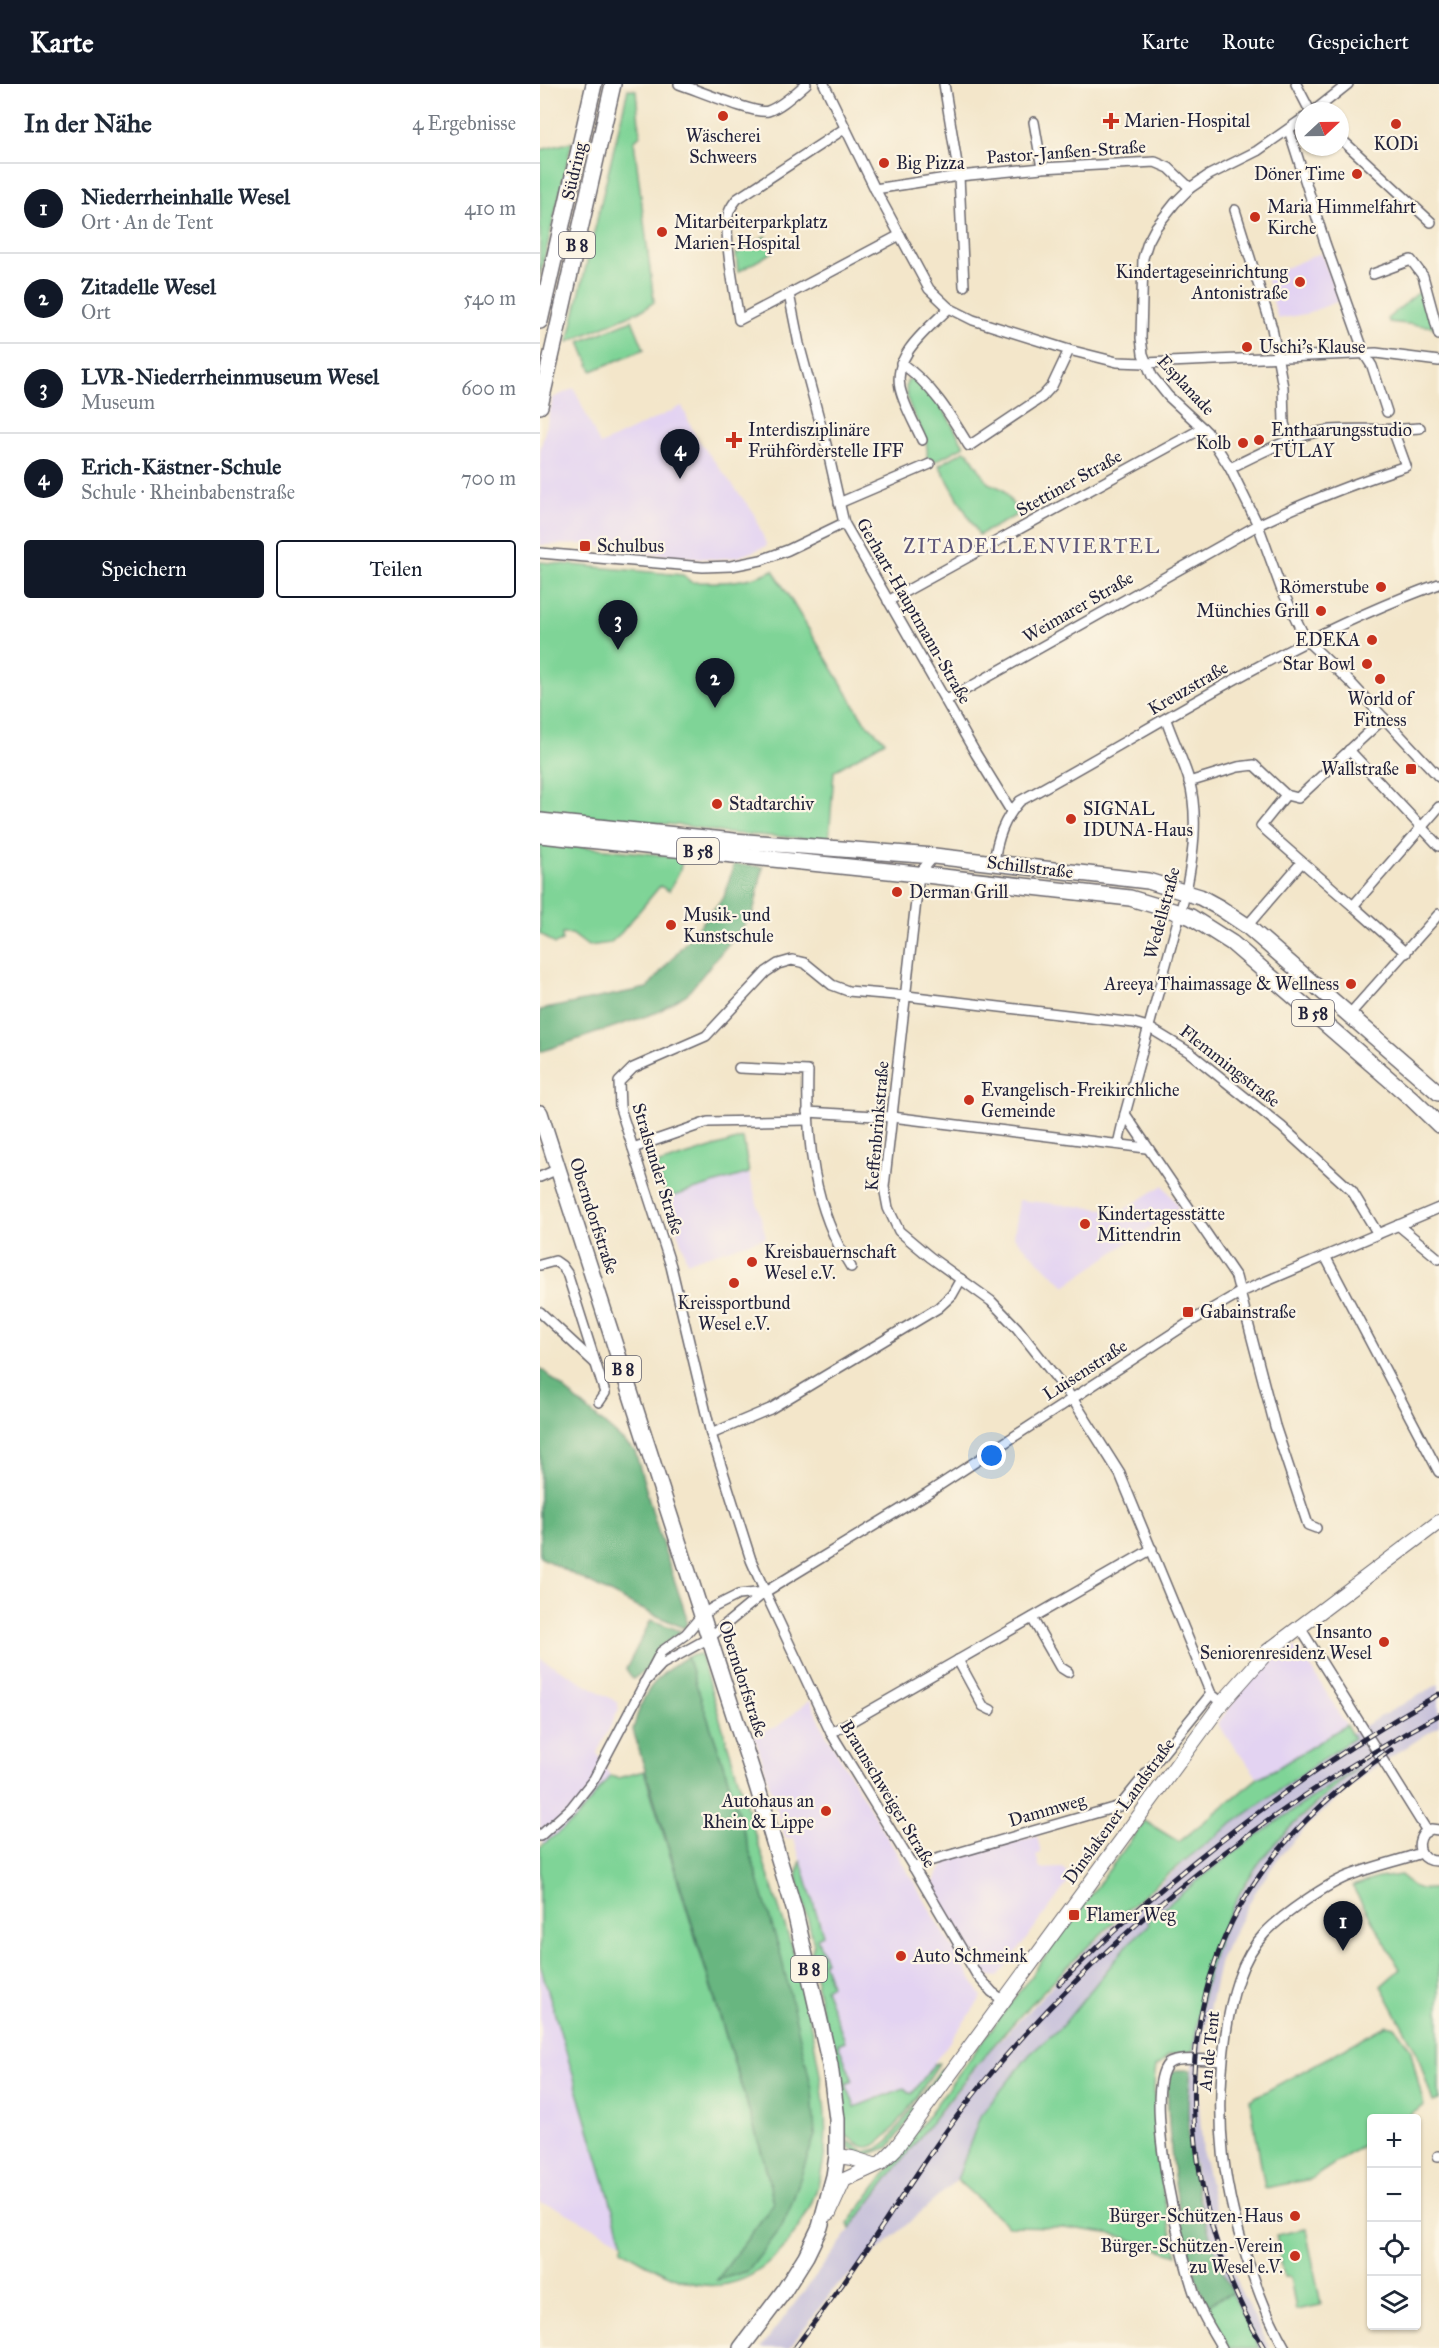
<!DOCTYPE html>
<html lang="de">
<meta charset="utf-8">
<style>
:root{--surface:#fff;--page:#f2f2f3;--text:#1f2937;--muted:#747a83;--line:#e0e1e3;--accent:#111827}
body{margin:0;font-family:"IM FELL Great Primer",serif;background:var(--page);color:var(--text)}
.controls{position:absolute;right:18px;bottom:18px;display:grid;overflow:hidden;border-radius:6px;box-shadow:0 2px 4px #0004}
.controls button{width:54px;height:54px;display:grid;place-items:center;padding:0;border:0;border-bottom:2px solid var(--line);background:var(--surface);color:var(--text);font:30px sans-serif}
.compass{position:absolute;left:755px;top:18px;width:54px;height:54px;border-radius:50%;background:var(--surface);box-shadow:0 2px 4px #0004;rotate:68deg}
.you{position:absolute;left:452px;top:1372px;width:21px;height:21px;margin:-15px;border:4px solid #fff;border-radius:50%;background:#1a73e8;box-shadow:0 0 0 9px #1a73e833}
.badge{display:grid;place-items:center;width:39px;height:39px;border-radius:50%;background:var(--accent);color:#fff;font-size:20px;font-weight:700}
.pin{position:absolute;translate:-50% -50px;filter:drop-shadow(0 2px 3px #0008)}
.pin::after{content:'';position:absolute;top:32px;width:21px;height:18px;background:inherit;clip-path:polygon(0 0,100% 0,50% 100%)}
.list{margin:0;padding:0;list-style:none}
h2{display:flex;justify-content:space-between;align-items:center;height:78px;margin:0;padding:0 24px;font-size:26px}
h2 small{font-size:20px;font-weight:400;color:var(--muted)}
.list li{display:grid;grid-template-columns:39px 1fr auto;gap:18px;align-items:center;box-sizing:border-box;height:90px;padding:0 24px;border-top:2px solid var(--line)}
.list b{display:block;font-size:22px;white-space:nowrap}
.list p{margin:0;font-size:20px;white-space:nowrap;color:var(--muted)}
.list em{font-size:20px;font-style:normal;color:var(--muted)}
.actions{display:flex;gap:12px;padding:18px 24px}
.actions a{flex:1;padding:14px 0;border:2px solid var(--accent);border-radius:6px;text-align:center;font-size:21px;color:var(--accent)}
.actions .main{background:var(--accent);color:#fff}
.icon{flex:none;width:33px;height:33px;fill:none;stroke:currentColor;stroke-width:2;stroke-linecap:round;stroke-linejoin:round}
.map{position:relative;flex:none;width:899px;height:2264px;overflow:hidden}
header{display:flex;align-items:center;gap:36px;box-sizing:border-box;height:84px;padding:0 30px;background:var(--accent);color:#fff}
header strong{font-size:28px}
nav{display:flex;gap:33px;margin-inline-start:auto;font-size:21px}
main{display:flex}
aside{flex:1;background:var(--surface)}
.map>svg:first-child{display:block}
</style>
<header>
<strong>Karte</strong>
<nav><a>Karte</a><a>Route</a><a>Gespeichert</a></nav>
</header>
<main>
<aside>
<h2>In der Nähe<small>4 Ergebnisse</small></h2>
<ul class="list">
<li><span class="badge">1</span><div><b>Niederrheinhalle Wesel</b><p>Ort · An de Tent</p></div><em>410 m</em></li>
<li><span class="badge">2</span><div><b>Zitadelle Wesel</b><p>Ort</p></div><em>540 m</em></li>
<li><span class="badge">3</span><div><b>LVR-Niederrheinmuseum Wesel</b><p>Museum</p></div><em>600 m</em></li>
<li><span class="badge">4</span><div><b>Erich-Kästner-Schule</b><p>Schule · Rheinbabenstraße</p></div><em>700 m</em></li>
</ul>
<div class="actions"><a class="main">Speichern</a><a>Teilen</a></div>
</aside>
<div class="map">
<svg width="899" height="2264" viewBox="0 0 899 2264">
<rect width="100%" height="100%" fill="#fcf5e5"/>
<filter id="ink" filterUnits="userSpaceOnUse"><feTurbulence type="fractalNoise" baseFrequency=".0167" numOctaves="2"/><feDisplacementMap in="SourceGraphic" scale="12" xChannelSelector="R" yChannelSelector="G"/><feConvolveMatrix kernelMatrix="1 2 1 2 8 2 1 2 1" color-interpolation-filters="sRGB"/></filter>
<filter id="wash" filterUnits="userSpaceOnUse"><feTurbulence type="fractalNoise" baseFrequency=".008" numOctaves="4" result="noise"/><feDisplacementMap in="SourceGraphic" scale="24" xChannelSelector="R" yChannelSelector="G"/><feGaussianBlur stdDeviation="1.35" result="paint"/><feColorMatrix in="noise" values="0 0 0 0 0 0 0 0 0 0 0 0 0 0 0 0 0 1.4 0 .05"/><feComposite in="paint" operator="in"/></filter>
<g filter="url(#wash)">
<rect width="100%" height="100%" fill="#f3e6ca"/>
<g fill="#e3d3f2">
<path d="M781 169 799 217 765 230 738 235 726 192Z"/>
<path d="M34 304 60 361 142 322 156 353 213 428 227 462 198 473 175 475 84 468 47 460 0 461V367L13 314Z"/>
<path d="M209 1089 226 1153 147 1178 127 1114Z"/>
<path d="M623 1101 639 1123 525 1202 474 1153 479 1116 582 1127Z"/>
<path d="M751 1562 761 1567 806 1641 739 1683 718 1694 677 1640 719 1586Z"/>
<path d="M0 1574 77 1618 79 1625 57 1669 70 1692 37 1734 4 1760 0 1751Z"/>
<path d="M270 1616 287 1652 442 1913 371 2011 363 2004 315 2023 306 2000 313 1997 298 1959 305 1956 284 1905 291 1901 283 1878 286 1876 277 1853 282 1851 254 1754 246 1755 214 1650 237 1643Z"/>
<path d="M497 1752 501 1769 496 1771 500 1785 522 1784 532 1793 458 1893 449 1892 441 1885 396 1810 394 1802 396 1792 410 1775Z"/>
<path d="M0 1880 83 2159 19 2125 0 2118Z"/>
</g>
<path fill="#c6c0da" d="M899 1600V1642L825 1690 767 1742 739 1773 714 1810 680 1876 663 1953 659 2020 663 2070 680 2145 698 2202 730 2264H720L694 2214 679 2179 664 2131 652 2070 648 2023 659 1924 681 1846 689 1828 717 1783 731 1764 754 1741 814 1687 610 1841 589 1859 522 1942 490 1970 440 2032 417 2096 293 2206 249 2264H221L378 2056 447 1970 547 1865 660 1764 722 1717 814 1654 811 1649Z"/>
<g fill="#7fd497" stroke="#507b69" stroke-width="1.5">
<path d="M88 5 96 6 100 51 94 57 114 218 104 225 28 258Z"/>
<path d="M32 58 0 193V66Z"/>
<path d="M225 152 233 168 198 188 196 170Z"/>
<path d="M884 204 894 243 849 238 848 234Z"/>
<path d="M92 236 104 265 52 287 40 258Z"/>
<path d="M371 294C393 300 413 343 424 362L396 377 387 374C391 346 361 325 367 297Z"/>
<path d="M424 367 428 368 448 399 463 405 479 430 439 451 399 381Z"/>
<path d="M0 478 143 491 151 498C179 499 207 499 233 486L324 637 345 657 294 687 289 756 184 749 147 742 34 731 0 725Z"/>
<path d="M0 758 140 773 142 776 140 786 129 807 120 802 81 849 70 859 48 862 32 850H22V857L15 860 0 849Z"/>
<path d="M203 1054 209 1089 127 1114 116 1081Z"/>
<path d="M155 1571H160C182 1639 201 1707 223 1775 232 1804 242 1832 251 1861 262 1894 268 1929 275 1963 282 2001 290 2042 283 2080 277 2115 259 2151 233 2175 180 2224 133 2196 81 2165L83 2159 0 1880V1763L37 1734 70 1692 78 1694 104 1687 224 2076 234 2119 178 2196 208 2187 250 2124 275 2051 186 1689 147 1573Z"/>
<path d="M806 1641 814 1654C763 1689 712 1724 663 1762 588 1820 509 1897 447 1969 399 2025 355 2086 310 2145L308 2140 605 1737 639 1758 718 1694 739 1683Z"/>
<path d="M819 1683C789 1708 757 1734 731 1764 682 1821 663 1894 653 1967L629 1971 616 1983C613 1997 614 2011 615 2025 615 2075 625 2123 637 2171L573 2150 524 2143 468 2142 417 2096 440 2032 490 1970 522 1942 589 1859 609 1841 608 1837C675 1780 745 1730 819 1683Z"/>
<path d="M261 1777 283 1851 277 1854 286 1877 283 1878 291 1901 285 1905 305 1957 298 1960 313 1997 306 2000 315 2023 364 2004 372 2010 394 1980 399 1979C387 1997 348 2062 329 2063 318 2064 314 2054 305 2052L271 1870 274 1860 258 1796 257 1788Z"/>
<path d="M861 1791C874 1806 880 1807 899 1804V2016L893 2018 877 1969 841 1902 860 1885 812 1802 838 1794Z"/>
<path d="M847 1941 855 1943 870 1964 884 2022 865 2034H832L831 2056 771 2095 725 2104 710 2016Z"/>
<path d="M401 1985 403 1989 349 2063 327 2071 320 2070 309 2063 308 2057 325 2068 337 2065 348 2057Z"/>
<path d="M766 2145 781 2221 756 2226 750 2193H744L736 2151Z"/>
<path d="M692 2209 720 2264H689L666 2221Z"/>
</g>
<g fill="#67b680" stroke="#446c5e" stroke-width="1.5">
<path d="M194 780 223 783 213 830 147 910 118 928 0 968V926L107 904 184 813Z"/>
<path d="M0 1284 95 1367 118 1447 146 1531 147 1539 144 1544 93 1521 0 1473Z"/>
<path d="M111 1536 141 1547 118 1565 107 1585 93 1595 86 1585Z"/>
<path d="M147 1573 186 1689 240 1868 272 2005 275 2051 250 2124 241 2144 208 2187 177 2196 234 2119 224 2076 93 1646C102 1609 114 1592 147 1573Z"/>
<path d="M637 1986H651C650 1998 648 2011 648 2023 647 2086 667 2152 692 2209L666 2221C637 2148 628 2068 627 1991Z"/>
</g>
</g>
<g filter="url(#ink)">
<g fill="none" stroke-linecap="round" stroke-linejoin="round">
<g stroke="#6b676d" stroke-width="12">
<g id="minor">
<path d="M139 0C155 5 216 31 228 27 242 22 254 10 266 0"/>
<path d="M284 0 335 105 389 205 409 224 433 236 529 266 577 278 605 279 836 269 899 277"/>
<path d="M404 0 419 92 424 202"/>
<path d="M756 0 770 27"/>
<path d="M774 27 808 0"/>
<path d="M764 34 717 67 669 91 650 104 635 119 616 143 608 158 603 174 601 254 603 270 612 292 628 312 667 348 690 384 718 441 741 504 766 556 812 600 899 693"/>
<path d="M494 38 502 84"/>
<path d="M749 46 785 159 825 271 832 282 847 328"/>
<path d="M800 54 891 138"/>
<path d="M335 105 419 92 502 84 615 78 629 84 650 104"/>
<path d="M695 126 732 244 743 303 744 339 749 357"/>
<path d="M360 151 249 210 259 260 287 364 304 439 436 670 471 727"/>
<path d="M833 190 871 176 883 192 899 251"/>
<path d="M249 210 199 236C195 209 184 157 188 132 189 125 193 120 197 115L304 45"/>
<path d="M361 279C393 302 409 329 429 362L502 313 512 302 529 266"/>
<path d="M382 356C375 340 364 322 360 304 353 270 387 246 409 224"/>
<path d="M690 384C721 369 756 349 791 346 820 344 850 347 880 344"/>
<path d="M299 419 390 380"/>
<path d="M0 469 163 483 191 482 221 476 248 466 304 439"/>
<path d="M348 517 663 344"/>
<path d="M407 616 718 441C767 417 815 399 866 382L853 346"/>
<path d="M626 636C633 656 643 676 649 696 659 732 653 772 646 807L585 1030 696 1193 735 1342 768 1441 776 1444"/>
<path d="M809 666 899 762"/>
<path d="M649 698 698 683 714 681 746 711 758 714 844 634"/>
<path d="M394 772 379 790 344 1103 348 1124 359 1147 390 1173 451 1217 477 1244 532 1314 580 1390 671 1610 682 1619"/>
<path d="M762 778 813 822 899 723"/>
<path d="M454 779C457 754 464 735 480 717 618 642 751 553 899 500"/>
<path d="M813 822 866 869"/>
<path d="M707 842 762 778 721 742 746 711"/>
<path d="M808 932 899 830"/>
<path d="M199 984 268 987C266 1056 273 1124 311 1183"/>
<path d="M267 1028 352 1033 606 1064"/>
<path d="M578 1060 585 1030"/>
<path d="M93 1064 168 1038 267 1036"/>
<path d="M0 1093 18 1085"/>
<path d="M858 1141 899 1175"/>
<path d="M785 1172 899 1388"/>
<path d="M0 1181 15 1177 22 1182 27 1189 65 1309 59 1318"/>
<path d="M0 1228 55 1279"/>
<path d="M171 1350 230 1325 398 1224 412 1211 421 1195"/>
<path d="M492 1534 520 1583 528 1588"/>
<path d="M759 1542 887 1747"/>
<path d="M418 1576 443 1622 451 1626"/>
<path d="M104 1599 122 1580 169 1554 225 1508 386 1410 653 1236 701 1208 899 1124"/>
<path d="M291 1649 612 1465"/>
<path d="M899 1746 891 1745 883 1750C874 1764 883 1778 899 1777"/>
<path d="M0 1752 31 1724 54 1695 121 1568 146 1550 162 1531 174 1523 198 1511 225 1508"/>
<path d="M374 1784 386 1778 580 1722 671 1610"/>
<path d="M464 1917 452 1908 437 1891 374 1784 291 1649 225 1508 211 1476 171 1350 131 1182 80 1024 79 998 93 984 166 952 226 888 238 880 252 876 265 879 292 901 308 907 367 912 594 939 608 943 649 968 742 1043 812 1107 838 1150"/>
<path d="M898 2072H899"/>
<path d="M682 2264C675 2251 666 2238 660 2224 643 2187 601 2008 628 1980 636 1973 671 1976 682 1977"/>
<path d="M745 2264C731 2240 721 2215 712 2189 682 2107 674 2035 686 1949 691 1914 700 1875 725 1849 742 1831 788 1799 811 1791 834 1782 858 1777 881 1769"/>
</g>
</g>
<g stroke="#6b676d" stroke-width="16">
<g id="secondary">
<path d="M297 2072 312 2074 334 2081"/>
<path d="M289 2129 304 2096 341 2079 355 2065 682 1619 728 1567 899 1438"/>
</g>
</g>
<g stroke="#6b676d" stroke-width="18">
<g id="primary">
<path d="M0 237 54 0"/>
<path d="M0 322 73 0"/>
<path d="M0 737 194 757 394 772 608 797 660 813 680 824 707 842 899 1009"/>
<path d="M0 751 368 789 590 814 640 829 651 833 692 859 871 1014 899 1041"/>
<path d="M0 1029 217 1702 255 1828 290 1981 297 2035V2072L294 2092 280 2143 266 2172 244 2207 201 2264"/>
</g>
</g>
<use href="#minor" stroke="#fff" stroke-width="9"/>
<use href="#secondary" stroke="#fff" stroke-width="14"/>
<use href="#primary" stroke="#fff" stroke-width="15"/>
<g stroke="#22223b" stroke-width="5">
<g id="rail">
<path d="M519 1900C632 1787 760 1689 899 1610"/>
<path d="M255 2264C271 2242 288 2220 304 2198 350 2134 389 2066 438 2005 564 1850 724 1726 899 1631"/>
<path d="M724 2264C642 2126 622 1936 715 1798 751 1745 799 1702 851 1666"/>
</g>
</g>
<use href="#rail" stroke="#fcf5e5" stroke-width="3" stroke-dasharray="9" stroke-linecap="butt"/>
</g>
</g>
<g fill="#c8321e" stroke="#fcf5e5" stroke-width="2">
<circle cx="183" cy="32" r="6"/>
<path d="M568 28h6v6h6v6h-6v6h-6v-6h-6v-6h6z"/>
<circle cx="856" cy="40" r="6"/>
<circle cx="344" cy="79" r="6"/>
<circle cx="817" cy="90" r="6"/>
<circle cx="715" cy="133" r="6"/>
<circle cx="122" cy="148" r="6"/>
<circle cx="760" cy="198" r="6"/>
<circle cx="707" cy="263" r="6"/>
<path d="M191 347h6v6h6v6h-6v6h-6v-6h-6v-6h6z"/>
<circle cx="719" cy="356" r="6"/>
<circle cx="703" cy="359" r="6"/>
<rect x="39" y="456" width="12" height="12" rx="3"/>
<circle cx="841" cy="503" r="6"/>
<circle cx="781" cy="527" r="6"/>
<circle cx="832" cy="556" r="6"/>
<circle cx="827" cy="580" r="6"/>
<circle cx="840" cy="595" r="6"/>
<rect x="865" y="679" width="12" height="12" rx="3"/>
<circle cx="177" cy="720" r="6"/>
<circle cx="531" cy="735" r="6"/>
<circle cx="357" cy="808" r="6"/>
<circle cx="131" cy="841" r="6"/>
<circle cx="811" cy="900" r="6"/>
<circle cx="429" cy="1016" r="6"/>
<circle cx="545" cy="1140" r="6"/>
<circle cx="212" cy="1178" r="6"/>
<circle cx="194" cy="1199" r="6"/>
<rect x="642" y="1222" width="12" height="12" rx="3"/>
<circle cx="844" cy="1558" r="6"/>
<circle cx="286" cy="1727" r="6"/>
<rect x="528" y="1825" width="12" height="12" rx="3"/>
<circle cx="361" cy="1872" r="6"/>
<circle cx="755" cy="2132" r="6"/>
<circle cx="755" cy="2172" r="6"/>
</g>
<g text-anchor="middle" stroke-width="4.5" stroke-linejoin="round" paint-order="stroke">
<g fill="#fcf5e5" stroke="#63616e" stroke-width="1.5">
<rect x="19" y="148" width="36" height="26" rx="4.5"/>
<rect x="137" y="754" width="42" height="26" rx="4.5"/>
<rect x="752" y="916" width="42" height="26" rx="4.5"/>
<rect x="65" y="1272" width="36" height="26" rx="4.5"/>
<rect x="251" y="1872" width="36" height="26" rx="4.5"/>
</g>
<g font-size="16" font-weight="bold" fill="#22223b">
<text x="37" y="167">B 8</text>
<text x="158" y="773">B 58</text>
<text x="773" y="935">B 58</text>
<text x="83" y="1291">B 8</text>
<text x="269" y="1891">B 8</text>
</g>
<g font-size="18" fill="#22223b" stroke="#fcf5e5" text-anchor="start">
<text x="584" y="43">Marien-Hospital</text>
<text x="183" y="58" text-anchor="middle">Wäscherei<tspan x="183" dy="21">Schweers</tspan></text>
<text x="856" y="66" text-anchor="middle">KODi</text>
<text x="356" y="85">Big Pizza</text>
<text x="805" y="96" text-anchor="end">Döner Time</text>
<text x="727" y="129">Maria Himmelfahrt<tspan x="727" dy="21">Kirche</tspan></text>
<text x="134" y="144">Mitarbeiterparkplatz<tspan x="134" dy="21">Marien-Hospital</tspan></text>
<text x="748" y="194" text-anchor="end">Kindertageseinrichtung<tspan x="748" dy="21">Antonistraße</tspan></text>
<text x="719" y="269">Uschi's Klause</text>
<text x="208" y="352">Interdisziplinäre<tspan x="208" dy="21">Frühförderstelle IFF</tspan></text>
<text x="731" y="352">Enthaarungsstudio<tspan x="731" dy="21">TÜLAY</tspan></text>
<text x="691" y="365" text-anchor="end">Kolb</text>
<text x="57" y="468">Schulbus</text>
<text x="829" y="509" text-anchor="end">Römerstube</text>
<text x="769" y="533" text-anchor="end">Münchies Grill</text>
<text x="820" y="562" text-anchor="end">EDEKA</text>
<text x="815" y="586" text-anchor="end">Star Bowl</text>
<text x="840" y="621" text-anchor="middle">World of<tspan x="840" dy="21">Fitness</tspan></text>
<text x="859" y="691" text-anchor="end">Wallstraße</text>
<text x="189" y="726">Stadtarchiv</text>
<text x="543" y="731">SIGNAL<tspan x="543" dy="21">IDUNA-Haus</tspan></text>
<text x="369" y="814">Derman Grill</text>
<text x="143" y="837">Musik- und<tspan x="143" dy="21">Kunstschule</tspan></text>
<text x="799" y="906" text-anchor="end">Areeya Thaimassage &amp; Wellness</text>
<text x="441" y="1012">Evangelisch-Freikirchliche<tspan x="441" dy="21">Gemeinde</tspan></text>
<text x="557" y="1136">Kindertagesstätte<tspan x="557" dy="21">Mittendrin</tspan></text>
<text x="224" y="1174">Kreisbauernschaft<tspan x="224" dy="21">Wesel e.V.</tspan></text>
<text x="194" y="1225" text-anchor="middle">Kreissportbund<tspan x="194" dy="21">Wesel e.V.</tspan></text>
<text x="660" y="1234">Gabainstraße</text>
<text x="832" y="1554" text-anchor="end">Insanto<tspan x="832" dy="21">Seniorenresidenz Wesel</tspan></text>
<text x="274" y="1723" text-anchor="end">Autohaus an<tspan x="274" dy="21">Rhein &amp; Lippe</tspan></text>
<text x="546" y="1837">Flamer Weg</text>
<text x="373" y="1878">Auto Schmeink</text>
<text x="743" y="2138" text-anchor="end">Bürger-Schützen-Haus</text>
<text x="743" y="2168" text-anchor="end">Bürger-Schützen-Verein<tspan x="743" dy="21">zu Wesel e.V.</tspan></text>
</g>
<g font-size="18" fill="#22223b" stroke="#fcf5e5">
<text transform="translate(526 68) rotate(-4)" y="6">Pastor-Janßen-Straße</text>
<text transform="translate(34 87) rotate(-77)" y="6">Südring</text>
<text transform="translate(646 301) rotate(47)" y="6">Esplanade</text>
<text transform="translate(529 399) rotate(-29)" y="6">Stettiner Straße</text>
<text transform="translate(538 523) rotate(-30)" y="6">Weimarer Straße</text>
<text transform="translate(374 527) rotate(60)" y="6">Gerhart-Hauptmann-Straße</text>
<text transform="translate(648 604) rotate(-30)" y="6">Kreuzstraße</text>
<text transform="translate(490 783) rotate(7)" y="6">Schillstraße</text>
<text transform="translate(622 829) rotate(-75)" y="6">Wedellstraße</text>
<text transform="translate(690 982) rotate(38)" y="6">Flemmingstraße</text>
<text transform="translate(337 1042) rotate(-85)" y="6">Keffenbrinkstraße</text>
<text transform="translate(118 1085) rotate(73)" y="6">Stralsunder Straße</text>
<text transform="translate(54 1132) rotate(72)" y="6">Oberndorfstraße</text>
<text transform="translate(545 1286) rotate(-33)" y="6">Luisenstraße</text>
<text transform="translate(203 1595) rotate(72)" y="6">Oberndorfstraße</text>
<text transform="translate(348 1710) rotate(59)" y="6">Braunschweiger Straße</text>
<text transform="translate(507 1726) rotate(-16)" y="6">Dammweg</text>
<text transform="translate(579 1727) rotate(-54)" y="6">Dinslakener Landstraße</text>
<text transform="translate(669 1967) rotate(-84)" y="6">An de Tent</text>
</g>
<g font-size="20" letter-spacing="1.5" fill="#5e577a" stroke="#fcf5e5">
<text x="492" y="469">ZITADELLENVIERTEL</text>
</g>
</g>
</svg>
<div class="controls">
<button>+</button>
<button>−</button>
<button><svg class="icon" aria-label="locate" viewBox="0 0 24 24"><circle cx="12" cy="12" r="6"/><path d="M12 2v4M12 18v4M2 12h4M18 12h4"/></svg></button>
<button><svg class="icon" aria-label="layers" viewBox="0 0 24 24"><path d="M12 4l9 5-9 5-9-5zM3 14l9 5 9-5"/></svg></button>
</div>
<svg class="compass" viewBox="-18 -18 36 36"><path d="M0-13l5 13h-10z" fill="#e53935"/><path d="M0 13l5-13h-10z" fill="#747a83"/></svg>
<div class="you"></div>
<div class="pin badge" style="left:803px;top:1867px">1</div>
<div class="pin badge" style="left:175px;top:624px">2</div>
<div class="pin badge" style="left:78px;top:566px">3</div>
<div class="pin badge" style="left:140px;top:395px">4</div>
</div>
</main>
